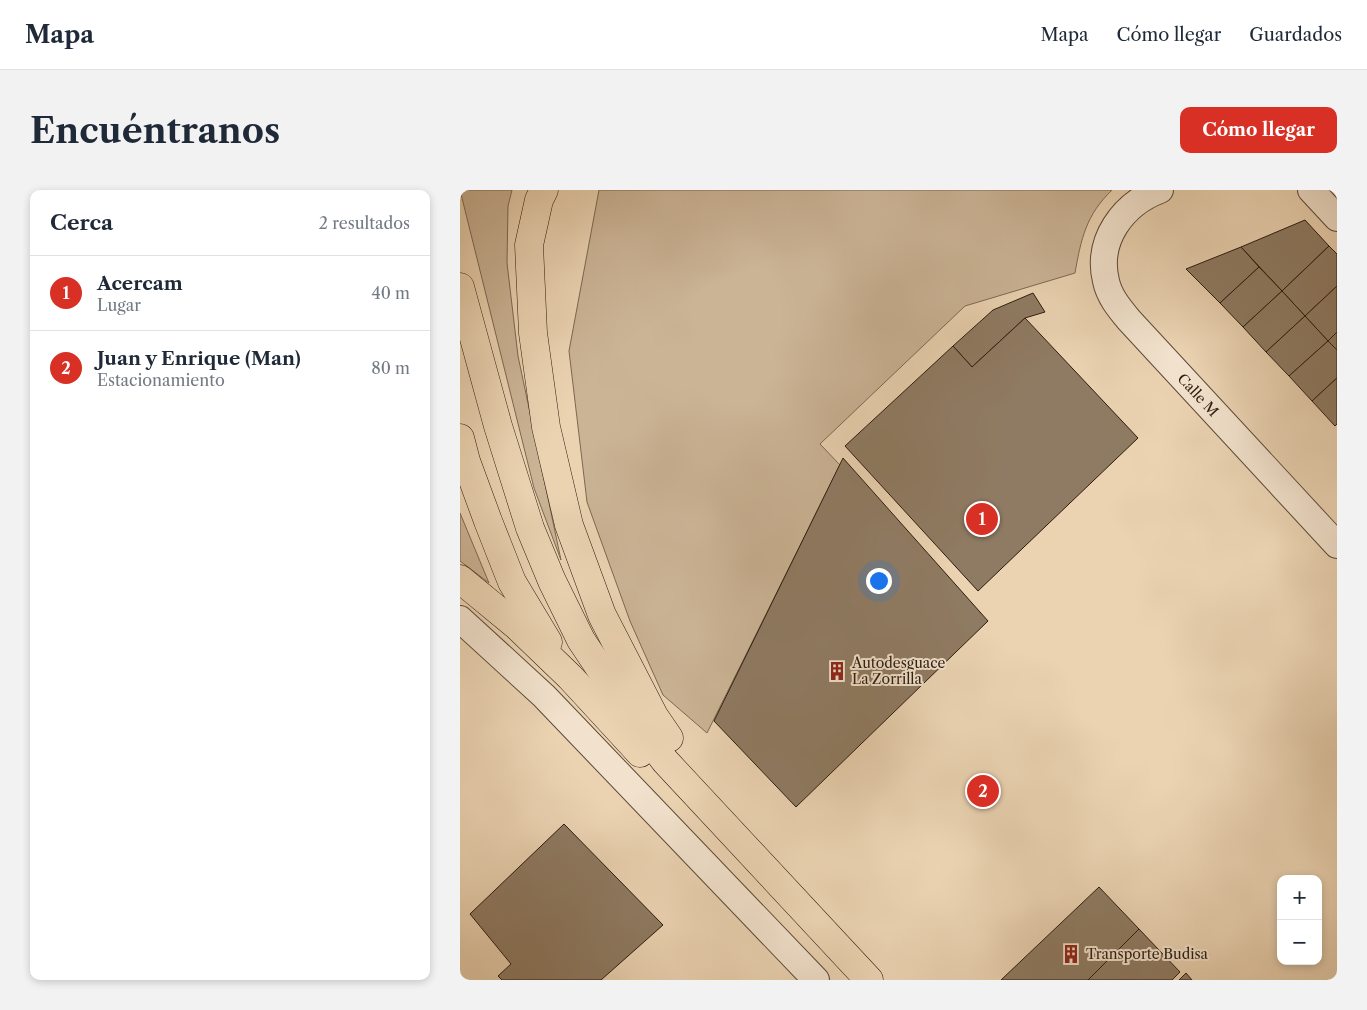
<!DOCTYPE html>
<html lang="es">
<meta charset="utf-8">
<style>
:root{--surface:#fff;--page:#f2f2f3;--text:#1f2937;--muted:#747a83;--line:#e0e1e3;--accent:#d93025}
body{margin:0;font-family:"Libre Caslon Text",serif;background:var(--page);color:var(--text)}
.controls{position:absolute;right:15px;bottom:15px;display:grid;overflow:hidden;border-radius:10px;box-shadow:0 2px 8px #0003}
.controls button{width:45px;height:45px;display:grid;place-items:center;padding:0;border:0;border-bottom:1px solid var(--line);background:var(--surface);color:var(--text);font:25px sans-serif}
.you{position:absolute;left:418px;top:390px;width:18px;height:18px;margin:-12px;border:4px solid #fff;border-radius:50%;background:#1a73e8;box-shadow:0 0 0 8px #1a73e833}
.badge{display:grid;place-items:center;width:32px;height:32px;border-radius:50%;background:var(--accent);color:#fff;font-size:16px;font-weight:700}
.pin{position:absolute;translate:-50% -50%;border:2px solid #fff;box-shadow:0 1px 5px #0006}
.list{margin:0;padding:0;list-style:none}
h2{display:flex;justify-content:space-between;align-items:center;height:65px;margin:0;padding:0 20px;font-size:21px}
h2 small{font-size:16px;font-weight:400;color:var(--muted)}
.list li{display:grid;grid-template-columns:32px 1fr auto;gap:15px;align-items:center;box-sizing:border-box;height:75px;padding:0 20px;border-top:1px solid var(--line)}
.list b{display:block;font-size:19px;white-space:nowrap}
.list p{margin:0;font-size:16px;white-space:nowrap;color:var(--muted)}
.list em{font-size:16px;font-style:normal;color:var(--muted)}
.map{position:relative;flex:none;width:877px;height:790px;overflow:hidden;border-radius:10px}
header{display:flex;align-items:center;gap:30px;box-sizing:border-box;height:70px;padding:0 25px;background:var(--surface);border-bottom:1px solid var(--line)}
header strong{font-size:24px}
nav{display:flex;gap:28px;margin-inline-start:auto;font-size:18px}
.intro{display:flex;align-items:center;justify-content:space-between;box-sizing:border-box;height:120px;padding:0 30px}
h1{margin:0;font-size:35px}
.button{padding:12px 22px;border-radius:10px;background:var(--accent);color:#fff;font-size:18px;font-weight:700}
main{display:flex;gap:30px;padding:0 30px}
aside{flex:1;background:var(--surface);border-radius:10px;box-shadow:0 2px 8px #0003}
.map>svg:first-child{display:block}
</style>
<header>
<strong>Mapa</strong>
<nav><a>Mapa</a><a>Cómo llegar</a><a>Guardados</a></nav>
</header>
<div class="intro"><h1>Encuéntranos</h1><a class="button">Cómo llegar</a></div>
<main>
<aside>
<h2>Cerca<small>2 resultados</small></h2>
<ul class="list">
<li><span class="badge">1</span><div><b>Acercam</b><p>Lugar</p></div><em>40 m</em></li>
<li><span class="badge">2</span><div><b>Juan y Enrique (Man)</b><p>Estacionamiento</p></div><em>80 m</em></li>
</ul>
</aside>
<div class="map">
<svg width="877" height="790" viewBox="0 0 877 790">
<rect width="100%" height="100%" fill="#ebd3b2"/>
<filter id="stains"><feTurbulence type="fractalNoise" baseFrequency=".004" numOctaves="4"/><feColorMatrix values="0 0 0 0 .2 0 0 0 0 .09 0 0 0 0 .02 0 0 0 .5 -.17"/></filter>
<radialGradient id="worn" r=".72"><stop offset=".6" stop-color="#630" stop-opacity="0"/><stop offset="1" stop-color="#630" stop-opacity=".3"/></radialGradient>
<g fill="#cbb496" stroke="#7c6852">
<path d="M0 0H52L48 16 47 73 58 166 101 370 74 298Z"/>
<path d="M139 0H652C626 25 621 49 615 83L505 116 360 254 380 275 247 543 203 505 170 431 127 312 109 161Z"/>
<path d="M0 323 29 393 0 371Z"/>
</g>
<g fill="#8f7b63" stroke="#2c1b0e">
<path d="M845 30 869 56 822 101 781 57Z"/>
<path d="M869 56 877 64V96L845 126 822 101Z"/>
<path d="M781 57 799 77 760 113 726 79Z"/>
<path d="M799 77 822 101 783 137 760 113Z"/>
<path d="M877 96V142L868 151 845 126Z"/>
<path d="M822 101 845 126 806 162 783 137Z"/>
<path d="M573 103 585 122 565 128 512 177 493 156 533 120Z"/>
<path d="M845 126 868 151 829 186 806 162Z"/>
<path d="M565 128 678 248 518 401 385 256 493 156 512 177Z"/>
<path d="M877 142V160L868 151Z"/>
<path d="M868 151 877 160V188L852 211 829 186Z"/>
<path d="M877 188V234L875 236 852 211Z"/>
<path d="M383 268 528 431 336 617 254 531Z"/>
<path d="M104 634 203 735 141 790H42L38 786 51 774 10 724Z"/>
<path d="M639 697 679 739 628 790H541Z"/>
<path d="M679 739 720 782 712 790H628Z"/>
<path d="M726 783 732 790H719Z"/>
</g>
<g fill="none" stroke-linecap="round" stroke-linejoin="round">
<g stroke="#5c4937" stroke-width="28">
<g id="minor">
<path d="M700 0C663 14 636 50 646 91 649 106 659 118 669 130L877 355"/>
<path d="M851 0 877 28"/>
<path d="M0 429 84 506 356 790"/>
</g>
</g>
<g stroke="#2c1b0e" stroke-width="29">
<g id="highway">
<path d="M84 0 79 10 69 55 73 143 86 237 109 335 142 425 194 526 209 548"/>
<path d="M0 97 38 236 70 338 92 391 121 450 173 528 205 571 409 790"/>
<path d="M0 248 6 271 28 331 52 392 88 452"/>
<path d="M0 389 57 436 110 487 180 563"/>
</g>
</g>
<use href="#minor" stroke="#f2e2cd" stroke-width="26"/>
<use href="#highway" stroke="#ebd3b2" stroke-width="28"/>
</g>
<defs>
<g id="building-bare" transform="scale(1.5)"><path d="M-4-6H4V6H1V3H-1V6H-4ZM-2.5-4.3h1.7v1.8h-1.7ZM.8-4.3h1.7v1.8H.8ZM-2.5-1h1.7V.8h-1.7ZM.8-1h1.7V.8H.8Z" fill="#8f2418" stroke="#f2e2cd" stroke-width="2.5" paint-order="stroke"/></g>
</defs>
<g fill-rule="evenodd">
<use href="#building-bare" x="377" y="481"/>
<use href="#building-bare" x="611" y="764"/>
</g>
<g text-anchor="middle" stroke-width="4" stroke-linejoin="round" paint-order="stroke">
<g font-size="14" fill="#2c1b0e" stroke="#f2e2cd">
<text transform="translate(738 205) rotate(47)" y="5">Calle M</text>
</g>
<g font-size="14" fill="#2c1b0e" stroke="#f2e2cd" text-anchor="start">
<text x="392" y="478">Autodesguace<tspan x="392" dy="16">La Zorrilla</tspan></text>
<text x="626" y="769">Transporte Budisa</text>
</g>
</g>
<rect width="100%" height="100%" filter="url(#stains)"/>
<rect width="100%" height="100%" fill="url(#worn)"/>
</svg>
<div class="controls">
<button>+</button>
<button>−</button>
</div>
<div class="you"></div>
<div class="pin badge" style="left:522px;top:329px">1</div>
<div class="pin badge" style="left:523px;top:601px">2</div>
</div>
</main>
